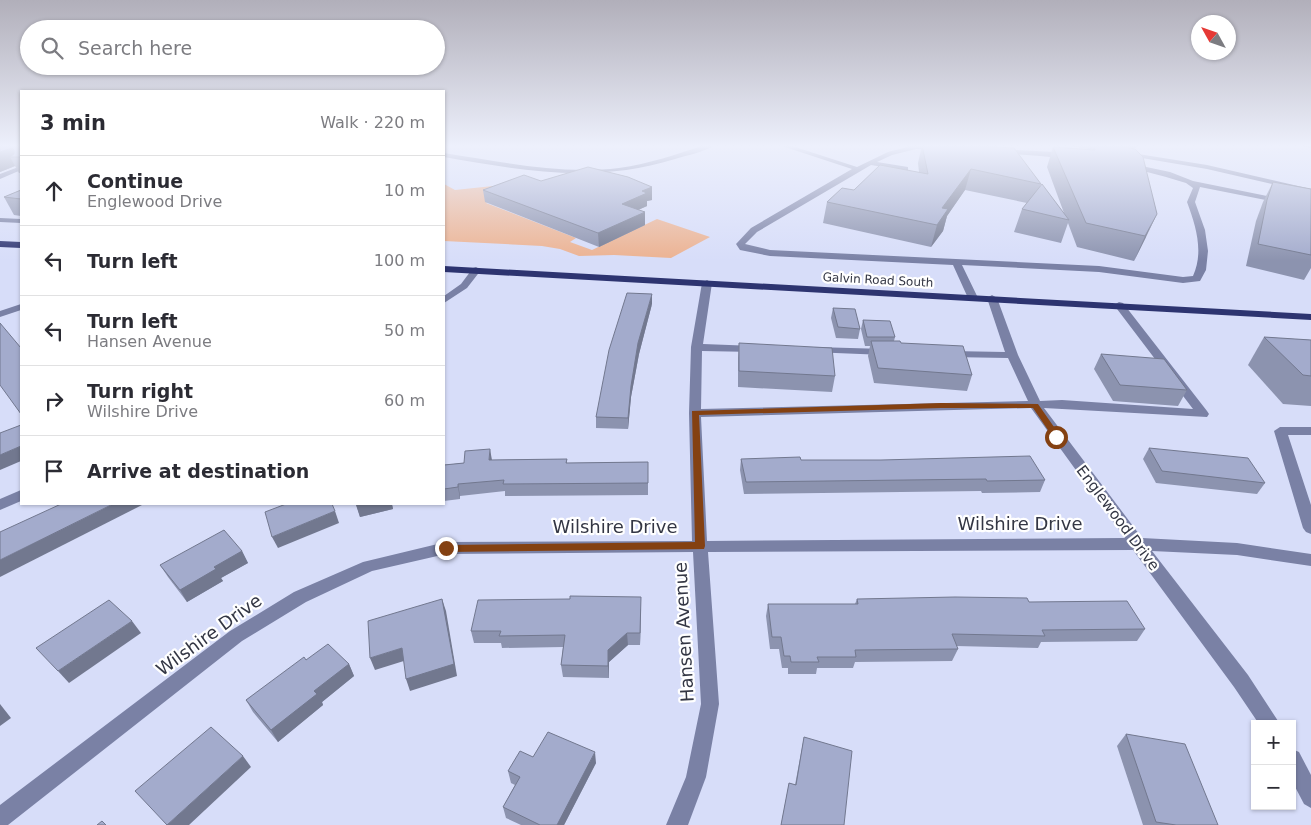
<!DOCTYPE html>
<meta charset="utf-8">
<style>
:root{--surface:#fff;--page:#f7f7f7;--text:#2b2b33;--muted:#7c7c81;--line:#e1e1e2}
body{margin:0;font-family:"DejaVu Sans",sans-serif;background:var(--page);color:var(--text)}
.controls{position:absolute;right:15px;bottom:15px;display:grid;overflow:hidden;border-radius:0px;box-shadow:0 1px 4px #0004}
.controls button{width:45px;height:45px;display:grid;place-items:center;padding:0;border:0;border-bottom:1px solid var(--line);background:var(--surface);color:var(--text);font:25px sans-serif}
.compass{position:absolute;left:1191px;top:15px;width:45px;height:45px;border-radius:50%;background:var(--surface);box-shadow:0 1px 4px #0004;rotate:310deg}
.stop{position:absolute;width:15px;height:15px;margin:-11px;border:4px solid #844112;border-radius:50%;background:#fff}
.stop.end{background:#844112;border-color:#fff;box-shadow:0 1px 5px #0008}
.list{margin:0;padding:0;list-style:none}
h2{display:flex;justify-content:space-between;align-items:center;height:65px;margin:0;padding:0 20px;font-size:21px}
h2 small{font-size:16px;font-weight:400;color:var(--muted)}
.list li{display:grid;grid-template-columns:32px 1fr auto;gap:15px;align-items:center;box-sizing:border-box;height:70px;padding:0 20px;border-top:1px solid var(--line)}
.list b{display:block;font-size:19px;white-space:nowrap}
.list p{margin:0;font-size:16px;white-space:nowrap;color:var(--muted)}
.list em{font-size:16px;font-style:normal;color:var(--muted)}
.icon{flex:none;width:28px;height:28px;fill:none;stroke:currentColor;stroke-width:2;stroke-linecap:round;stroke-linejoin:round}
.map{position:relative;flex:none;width:1311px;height:825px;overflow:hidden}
.search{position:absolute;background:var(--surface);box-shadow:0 1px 4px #0004;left:20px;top:20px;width:425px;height:55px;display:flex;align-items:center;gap:12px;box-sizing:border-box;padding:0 18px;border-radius:28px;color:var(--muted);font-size:19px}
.panel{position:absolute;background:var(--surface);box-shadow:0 1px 4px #0004;left:20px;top:90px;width:425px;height:415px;border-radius:0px}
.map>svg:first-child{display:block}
</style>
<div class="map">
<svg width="1311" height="825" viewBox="0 0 1311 825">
<rect width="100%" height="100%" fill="#d7ddf9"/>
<path fill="#ecb291" d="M444 184 455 190 493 186 502 191 486 203 576 238 570 242 592 250 657 219 710 237 671 258 614 255 579 256 560 249 542 246 444 241Z"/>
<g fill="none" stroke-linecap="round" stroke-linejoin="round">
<g fill="#7a81a5" fill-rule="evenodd">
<path d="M705 145H715C704 152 688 155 675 159 594 184 525 171 444 157V153C502 162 561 175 619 168 649 164 677 154 705 145Z"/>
<path d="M779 145H789L857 167 888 152 915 145 1054 152 1118 161 1170 172 1193 181 1311 205V209L1200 187 1195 202 1205 230 1208 251 1206 270 1200 281 1183 283 1099 272 962 265 978 298 973 301 968 298 953 265 770 256 740 250 736 244 751 228 852 169ZM916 149C1007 154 1099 154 1186 183L1193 188 1187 202C1196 226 1204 252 1193 276L1183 277 1099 266 770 250 745 244 757 232 871 165 908 171V167L877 162 892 155Z"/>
<path d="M1065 145H1082L1207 165 1311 189V193L1207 169Z"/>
<path d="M1302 145H1311V148L1303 146Z"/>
<path d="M21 166V170L0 179V174Z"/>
<path d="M0 218 21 219V223L0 222Z"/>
<path d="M476 267 481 270 467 288 444 303V296L461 284 473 268Z"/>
<path d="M707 280 712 283 703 344 755 346 761 349 755 352 702 351 701 409 1028 401 1008 358 950 357 944 354 950 351 1005 352 987 298 992 295 997 298 1018 355 1040 401 1062 400 1193 409 1114 305 1119 302 1123 303 1207 411 1209 414 1207 417 1044 408 1142 538 1237 543 1311 554V566L1237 555 1152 551 1248 675 1280 724H1259L1234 687 1133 550 708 552 719 704 706 777 688 825H666L686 777 701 704 693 552 446 554 372 571 306 602 242 641 8 825H0V805L230 631 294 592 363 562 446 542 692 541 689 413 691 347 702 283ZM1031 408 1125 538 707 541 701 417Z"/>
<path d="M21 304V310L0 317V311Z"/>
<path d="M815 347 885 349 891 352 885 355 811 352 809 350Z"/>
<path d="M1280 427H1311V435H1288L1311 505V534L1306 532 1303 528 1274 431Z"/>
<path d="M21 490V501L0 510V499Z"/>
<path d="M1292 749 1299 752 1311 775V808L1304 804 1292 781Z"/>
</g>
<g fill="#2d3470" fill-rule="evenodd">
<path d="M0 241 21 242V248L0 247Z"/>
<path d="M444 266 1311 314V320L444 272Z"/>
</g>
</g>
<g fill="#8c93af">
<path d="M0 145H21V173H19L15 166 0 172Z"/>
<path d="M922 145H956L1041 184 1040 186 1064 213 1047 167 1053 147 1092 149 1093 145H1138L1135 148 1120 147 1146 237 1134 261 1077 247 1068 223 1061 243 1014 232 1022 209 1027 203 965 190 947 216 943 231 931 247 823 223 827 202 854 190 919 172 918 163Z"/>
<path d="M541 181 652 187V200L647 201V206L638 210 645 225 599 247 485 202 483 190Z"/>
<path d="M1273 182 1311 189V268L1304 280 1246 266 1256 221 1263 202Z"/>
<path d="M21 190V216L14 215 4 197Z"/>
<path d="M652 304 639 354 631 397 628 429 596 428V417Z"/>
<path d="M833 308 860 329 858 339 836 338 831 318Z"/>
<path d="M863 320 895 337 894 341 901 343 972 375 967 391 874 383 868 356 870 346H865L861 329Z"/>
<path d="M1264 337 1311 340V406L1283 404 1248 365Z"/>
<path d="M739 343 835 376 832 392 738 387V358Z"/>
<path d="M1101 354 1187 390 1178 406 1113 401 1094 369Z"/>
<path d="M1149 448 1265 483 1257 494 1156 483 1143 459Z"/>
<path d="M567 459V463L648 462V495L505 496V491L460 496V499L444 501V465L492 460Z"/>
<path d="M741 459 801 460 1045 480 1040 492 982 493 981 491 744 494 740 470Z"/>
<path d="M356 504H409L392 505 393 509 360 517Z"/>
<path d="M242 551 248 563 221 578 223 581 187 602 168 577 160 565Z"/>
<path d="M857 599 1029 602 1145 629 1137 641 1041 642 1038 648 956 646 958 649 952 661 855 662 853 668H817L816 674H788V668H782L779 649H770L766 616 768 604H855Z"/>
<path d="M641 609 640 645H628L609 662V678L563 677 561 665 563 647 502 648 501 643H474L471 631Z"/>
<path d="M306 660 349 664 354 676 322 702 323 705 278 742 253 712 246 700Z"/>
<path d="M1126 734 1218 825H1143L1117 746Z"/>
<path d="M804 737 844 825H781L789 783 795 785Z"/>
<path d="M533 757 596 763 564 825H521L506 818 503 807 515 785 511 783 508 771Z"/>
</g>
<g fill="#72788f">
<path d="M12 148 16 157H10L15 166 0 172V152Z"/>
<path d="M971 169 965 190 947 216 943 231 931 247 937 225 942 208Z"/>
<path d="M652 187V200L647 201V206L622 217V204L642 191Z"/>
<path d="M645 212V225L599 247 598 233Z"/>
<path d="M1157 214 1146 237 1134 261 1145 236Z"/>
<path d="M652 294V304L639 354 631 397 628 429V418L631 386 638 343Z"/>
<path d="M21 446V461L0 470V455Z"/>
<path d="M490 449 492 460H489Z"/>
<path d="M458 484 460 496V499L458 487Z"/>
<path d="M113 504H144L0 577V560Z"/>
<path d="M362 504H392L393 509 360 517 356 505Z"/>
<path d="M335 511 339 523 278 548 272 537Z"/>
<path d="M242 551 248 563 221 578 223 581 187 602 180 590 214 567Z"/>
<path d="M641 597V609L640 645V633Z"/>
<path d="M442 599 446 611 457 676 410 691 406 679Z"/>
<path d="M132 621 141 633 69 683 58 671Z"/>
<path d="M627 633 628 645 609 662V678L608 666V650Z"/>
<path d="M402 648 407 660 375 670 370 658Z"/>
<path d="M349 664 354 676 322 702 323 705 278 742 271 730 314 691Z"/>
<path d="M0 704 11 718 0 726Z"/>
<path d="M595 752 596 763 564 825H557Z"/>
<path d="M243 756 251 767 189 825H167Z"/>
</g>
<g fill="#a3abcc" stroke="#72788f">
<path d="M0 145H21V157H10L14 154V150L12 148 0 152Z"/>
<path d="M922 145H956L1014 148 1041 184 971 169 942 208 948 209 937 225 827 202 842 188 854 190 880 165 928 174Z"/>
<path d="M1094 145H1111L1135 149 1143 157 1157 214 1145 236 1086 223 1053 147 1095 150Z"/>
<path d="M588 167 628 177 652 187 642 191 647 193 622 204 645 212 598 233 483 190 524 175 541 181Z"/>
<path d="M1273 182 1311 189V255L1258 244 1267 200Z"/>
<path d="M1042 184 1069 220 1022 209Z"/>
<path d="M21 190V199L4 197Z"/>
<path d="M627 293 652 294 638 343 631 386 628 418 596 417 609 350Z"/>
<path d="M833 308 855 309 860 329 838 327Z"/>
<path d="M863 320 890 321 895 337H867Z"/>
<path d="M0 323 21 348V414L0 385Z"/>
<path d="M1264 337 1311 340V376L1303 375Z"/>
<path d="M871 341H900L901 343 963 346 972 375 878 368Z"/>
<path d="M739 343 832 348 835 376 739 371Z"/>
<path d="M1101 354 1164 359 1187 390 1120 385Z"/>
<path d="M21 425V446L0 455V433Z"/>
<path d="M1149 448 1248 458 1265 483 1162 471Z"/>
<path d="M490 449 489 460 567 459 566 463 648 462V483L503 484 504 480 458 484V487L444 489V465L464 463 465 451Z"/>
<path d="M1030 456 1045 480 987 481 986 479 746 482 741 459 800 457 801 460H881Z"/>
<path d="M61 504H113L0 560V532Z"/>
<path d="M286 504H332L335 511 272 537 265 512Z"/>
<path d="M224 530 242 551 214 567 216 569 180 590 160 565Z"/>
<path d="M570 596 641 597 640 633H627L608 650V666L561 665 565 635 499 636 501 631H471L478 600 570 599Z"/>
<path d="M955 597 1027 598 1029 602 1127 601 1145 629 1042 630 1045 636 952 634 958 649 855 650 856 657H817L819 662H791L790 656H784L781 637H772L768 604H858L857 599Z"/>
<path d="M442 599 454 664 406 679 402 648 370 658 368 621Z"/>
<path d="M109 600 132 621 58 671 36 648Z"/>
<path d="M328 644 349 664 314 691 317 694 271 730 246 700 304 657 306 660Z"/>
<path d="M211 727 243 756 167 825 135 791Z"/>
<path d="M548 732 595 752 557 825H540L503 807 520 777 508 771 520 751 533 757Z"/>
<path d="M1126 734 1185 744 1218 825H1176L1156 822Z"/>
<path d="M804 737 852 751 844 825H781L789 783 796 785Z"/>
<path d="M102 821 106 825H97Z"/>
</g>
<linearGradient id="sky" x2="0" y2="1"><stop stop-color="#b1afba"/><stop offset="0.56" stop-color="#edf0fc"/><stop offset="1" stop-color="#edf0fc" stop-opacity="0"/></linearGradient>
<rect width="1311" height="261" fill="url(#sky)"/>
<path fill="#844112" d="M941 403 1038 404 1061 437 1056 439H1054L1033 408H941L699 415 705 546 704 549 446 552 441 548 446 545 695 542 692 411Z"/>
<g text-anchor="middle" stroke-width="4.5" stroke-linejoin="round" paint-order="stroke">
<g font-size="12" fill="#333644" stroke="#fff">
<text transform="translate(878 280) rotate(3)" y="4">Galvin Road South</text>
</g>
<g font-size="15" fill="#333644" stroke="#fff">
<text transform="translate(1118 518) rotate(53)" y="5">Englewood Drive</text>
</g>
<g font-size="18" fill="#333644" stroke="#fff">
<text x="1020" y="530">Wilshire Drive</text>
<text x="615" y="533">Wilshire Drive</text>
<text transform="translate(684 632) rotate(-93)" y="6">Hansen Avenue</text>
<text transform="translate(209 635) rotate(-36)" y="6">Wilshire Drive</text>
</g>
</g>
</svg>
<div class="controls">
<button>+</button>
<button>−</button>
</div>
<svg class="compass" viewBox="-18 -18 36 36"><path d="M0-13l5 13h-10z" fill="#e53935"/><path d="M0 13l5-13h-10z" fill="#7c7c81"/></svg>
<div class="stop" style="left:1056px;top:437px"></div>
<div class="stop end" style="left:446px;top:548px"></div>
<div class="search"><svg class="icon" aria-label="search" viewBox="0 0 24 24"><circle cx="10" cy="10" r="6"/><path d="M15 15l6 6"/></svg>Search here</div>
<section class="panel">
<h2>3 min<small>Walk · 220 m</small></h2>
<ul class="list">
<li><svg class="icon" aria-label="ahead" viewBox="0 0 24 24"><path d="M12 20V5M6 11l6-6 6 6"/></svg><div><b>Continue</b><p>Englewood Drive</p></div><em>10 m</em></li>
<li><svg class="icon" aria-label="left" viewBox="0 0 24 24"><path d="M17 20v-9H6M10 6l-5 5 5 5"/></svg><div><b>Turn left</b></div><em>100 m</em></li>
<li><svg class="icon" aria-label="left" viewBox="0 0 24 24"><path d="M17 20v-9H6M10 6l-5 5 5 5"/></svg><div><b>Turn left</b><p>Hansen Avenue</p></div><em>50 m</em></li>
<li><svg class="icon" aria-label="right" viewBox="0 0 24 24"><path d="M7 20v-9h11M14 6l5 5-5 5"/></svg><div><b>Turn right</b><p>Wilshire Drive</p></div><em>60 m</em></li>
<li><svg class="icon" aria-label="arrive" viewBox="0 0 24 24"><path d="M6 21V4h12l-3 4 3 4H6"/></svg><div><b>Arrive at destination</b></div></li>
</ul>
</section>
</div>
